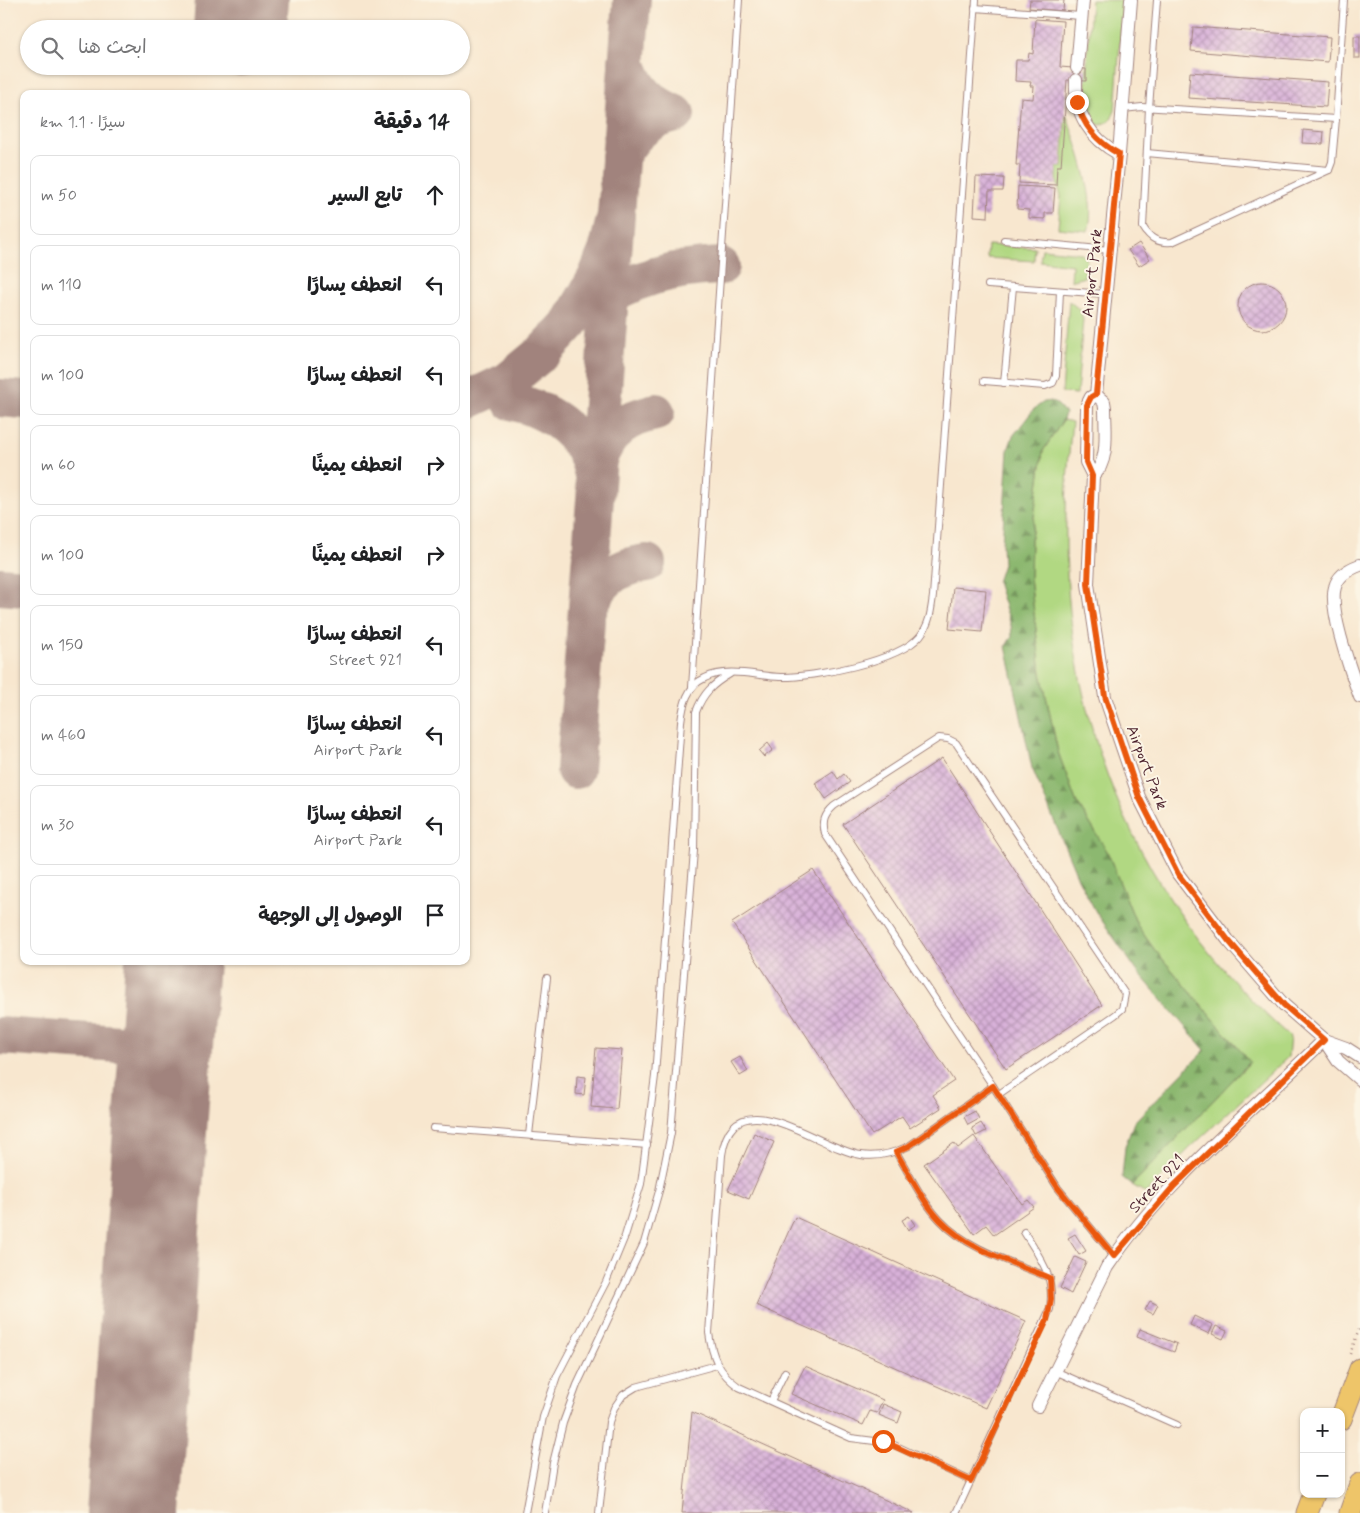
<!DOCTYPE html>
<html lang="ar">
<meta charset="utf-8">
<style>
:root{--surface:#fff;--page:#f2f2f2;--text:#202124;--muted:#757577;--line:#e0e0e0}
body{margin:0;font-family:Mynerve,"Playpen Sans Arabic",sans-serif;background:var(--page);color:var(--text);direction:rtl}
.controls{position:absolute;right:15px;bottom:15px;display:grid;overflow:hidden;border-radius:10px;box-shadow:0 1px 4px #0004}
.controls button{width:45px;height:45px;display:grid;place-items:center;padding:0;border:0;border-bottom:1px solid var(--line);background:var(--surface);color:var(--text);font:25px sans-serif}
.stop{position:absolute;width:15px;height:15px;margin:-11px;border:4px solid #ea580c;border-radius:50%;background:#fff}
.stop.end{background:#ea580c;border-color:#fff;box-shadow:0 1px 5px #0008}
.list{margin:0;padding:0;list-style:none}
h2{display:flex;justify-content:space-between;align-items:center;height:65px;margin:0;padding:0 20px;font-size:21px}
h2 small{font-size:16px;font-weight:400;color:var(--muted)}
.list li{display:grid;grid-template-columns:32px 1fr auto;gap:15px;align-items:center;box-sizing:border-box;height:80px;margin:0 10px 10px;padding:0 10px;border:1px solid var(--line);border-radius:10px}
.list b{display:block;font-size:19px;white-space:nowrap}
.list p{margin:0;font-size:16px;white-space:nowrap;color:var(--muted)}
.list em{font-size:16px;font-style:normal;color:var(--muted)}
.icon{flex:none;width:28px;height:28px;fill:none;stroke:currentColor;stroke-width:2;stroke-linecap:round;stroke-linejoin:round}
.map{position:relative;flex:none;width:1360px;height:1513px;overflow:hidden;direction:ltr}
.search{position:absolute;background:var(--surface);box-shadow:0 1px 4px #0004;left:20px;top:20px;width:450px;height:55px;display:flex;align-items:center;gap:12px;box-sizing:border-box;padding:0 18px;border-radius:28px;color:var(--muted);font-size:19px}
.panel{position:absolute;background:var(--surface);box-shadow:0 1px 4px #0004;left:20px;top:90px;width:450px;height:875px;border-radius:10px;direction:rtl}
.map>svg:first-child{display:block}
</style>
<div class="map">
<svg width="1360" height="1513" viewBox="0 0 1360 1513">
<defs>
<pattern id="forest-firs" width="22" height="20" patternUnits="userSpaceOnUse" patternTransform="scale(1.25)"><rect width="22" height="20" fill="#8cb870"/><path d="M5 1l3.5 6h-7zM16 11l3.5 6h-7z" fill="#74955c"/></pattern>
<pattern id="building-cross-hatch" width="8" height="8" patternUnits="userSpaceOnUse" patternTransform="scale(1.25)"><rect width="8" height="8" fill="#d8b1d9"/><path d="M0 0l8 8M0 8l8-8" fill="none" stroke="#b18fb0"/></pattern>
</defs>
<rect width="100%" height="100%" fill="#fcf5e5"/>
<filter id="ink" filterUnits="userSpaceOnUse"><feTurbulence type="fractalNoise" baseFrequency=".02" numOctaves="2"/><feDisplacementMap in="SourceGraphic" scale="10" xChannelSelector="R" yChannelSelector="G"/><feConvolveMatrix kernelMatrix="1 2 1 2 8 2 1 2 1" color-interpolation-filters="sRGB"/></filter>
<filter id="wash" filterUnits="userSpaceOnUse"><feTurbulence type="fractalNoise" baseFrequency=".0096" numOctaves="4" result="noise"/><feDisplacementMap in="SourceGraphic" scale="20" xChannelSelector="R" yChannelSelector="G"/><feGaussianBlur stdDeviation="1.12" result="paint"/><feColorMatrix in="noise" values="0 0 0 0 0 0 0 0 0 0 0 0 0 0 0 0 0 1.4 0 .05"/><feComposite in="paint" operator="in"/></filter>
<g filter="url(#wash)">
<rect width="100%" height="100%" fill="#f8e7cf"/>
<g fill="#b1d882" stroke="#7e7c56">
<path d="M1091 0H1123L1115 111 1110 121 1101 125 1090 123 1084 109Z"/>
<path d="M1066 113C1076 143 1098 201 1088 231L1058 228 1061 196 1057 182V167H1062Z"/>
<path d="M988 245 1035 248 1034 261 987 258Z"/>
<path d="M1042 249 1081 253 1087 259 1084 277 1071 281 1072 265 1040 261Z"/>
<path d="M1069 301 1080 310 1083 319 1077 394 1062 393Z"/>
<path d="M1063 420 1072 422C1045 665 1105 871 1290 1037L1288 1057 1190 1148 1146 1193 1132 1185 1250 1062 1154 949 1137 925 1107 851 1076 801 1058 752 1041 673 1030 578 1031 539 1043 451Z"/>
</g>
<path fill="url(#forest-firs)" stroke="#6b6c4e" d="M1051 401 1058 405 1065 413 1063 420 1043 451 1031 539 1030 578 1041 673 1058 752 1076 801 1107 851 1137 925 1154 949 1250 1062 1132 1185 1122 1177 1125 1147 1134 1122 1205 1050 1137 971 1096 912 1078 878 1032 768 1006 646 1012 636 1011 625 997 582 1003 564 1002 545 1008 450 1013 436 1034 409 1044 402Z"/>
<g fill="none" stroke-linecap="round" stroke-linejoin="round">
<g stroke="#a1837d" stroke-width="38">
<path d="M620 157C634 133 648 120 676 114 649 103 636 89 627 62"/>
<path d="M592 305C636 278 670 268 721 266"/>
<path d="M0 398 24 400"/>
<path d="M466 401 508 381 543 352 571 322 596 278 607 251 616 215 632 0"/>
<path d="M511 401C553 411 589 436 594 482"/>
<path d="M598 459C611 429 624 419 656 412"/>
<path d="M0 586 24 588"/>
<path d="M587 614C596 583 616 566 647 563"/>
<path d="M575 770 616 215"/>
<path d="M0 1036 135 1045C154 1039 163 1027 168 1008"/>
<path d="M127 1046C149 1056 161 1072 162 1097"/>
</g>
<g stroke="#a1837d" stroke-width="94">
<path d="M240 29 242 0"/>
<path d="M133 1513 172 961"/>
</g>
</g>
<g id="blocks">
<g fill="url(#building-cross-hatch)">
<path d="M1030 0H1064L1063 11 1029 8Z"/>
<path d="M1035 19 1063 21 1060 67 1086 69V81L1067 80 1061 166H1057L1056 185 1019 183 1020 165H1016L1021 98 1033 99 1034 86H1030L1031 82 1015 81 1016 60H1028L1029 53 1033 54Z"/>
<path d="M1193 27 1330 37 1328 62 1191 51Z"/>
<rect x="1354" y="36" width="6" height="22"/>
<path d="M1190 72 1328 82 1326 107 1188 98Z"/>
<path d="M1303 130 1324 132 1323 144 1302 143Z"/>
<path d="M976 177 1004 178 1003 191H989L988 217 974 216Z"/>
<path d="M1018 186 1055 188 1053 213H1045V219L1029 218V210L1017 209Z"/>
<path d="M1139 243 1150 259 1139 266 1128 250Z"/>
<circle cx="1262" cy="306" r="24"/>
<path d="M953 587 986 590 982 632 949 629Z"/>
<path d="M768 743 773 750 764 757 759 751Z"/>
<path d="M942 758 1102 1005 1006 1069 843 824Z"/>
<path d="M833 771 838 779 844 774 850 782 826 799 815 783Z"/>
<path d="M813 870 954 1081 933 1095 941 1108 910 1128 902 1116 872 1135 732 923Z"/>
<path d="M596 1048 622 1050 617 1109 591 1107Z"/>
<path d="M740 1057 748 1071 740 1076 731 1062Z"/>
<path d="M577 1076 586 1077 584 1095 576 1094Z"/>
<path d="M975 1111 979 1119 968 1125 964 1117Z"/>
<path d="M981 1123 986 1131 976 1136 972 1128Z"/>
<path d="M754 1133 774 1142 749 1199 728 1190Z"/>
<path d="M974 1136 1022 1204 1028 1200 1034 1207 994 1235 986 1225 974 1234 924 1164 954 1143 958 1148Z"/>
<path d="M909 1216 915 1225 908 1230 902 1220Z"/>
<path d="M795 1217 1026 1321 986 1408 756 1305Z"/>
<path d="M1075 1234 1086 1251 1079 1255 1068 1238Z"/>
<path d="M1075 1257 1086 1262 1071 1294 1060 1288Z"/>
<path d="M1150 1301 1158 1305 1153 1314 1145 1310Z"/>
<path d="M1194 1316 1213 1325 1209 1334 1190 1325Z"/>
<path d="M1216 1326 1227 1331 1223 1339 1212 1334Z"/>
<path d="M1140 1329 1177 1344 1174 1352 1137 1337Z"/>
<path d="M805 1366 883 1400 877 1413 870 1411 863 1425 791 1394Z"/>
<path d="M883 1404 902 1412 898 1423 879 1415Z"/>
<path d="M692 1412 914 1513H682Z"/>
</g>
</g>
</g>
<g filter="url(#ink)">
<use href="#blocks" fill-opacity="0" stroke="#a1837d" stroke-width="1"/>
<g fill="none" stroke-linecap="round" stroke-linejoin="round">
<g stroke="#a1837d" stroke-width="8">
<g id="service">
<path d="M1157 0 1149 108 1143 227C1150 239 1158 243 1172 242L1329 170 1332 162 1336 119 1344 0"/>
<path d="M975 8 1081 16"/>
<path d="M1123 109 1142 107 1336 119"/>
<path d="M1147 153 1329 170"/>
<path d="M1004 240 1110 250"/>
<path d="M988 285 1105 294"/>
<path d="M984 381 1045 386 1053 383 1056 376 1060 291"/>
<path d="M1004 383 1013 287"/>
<path d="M692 687 739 0"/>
<path d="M999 1094 1115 1015 1122 1009 1125 994 956 743 948 739 939 738 834 806C824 815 822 822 825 834L993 1086 1058 1188 1114 1256"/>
<path d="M433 1128 647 1145"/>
<path d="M529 1135 547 978"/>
<path d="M896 1152C910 1175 922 1201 940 1220 968 1250 1013 1262 1050 1278"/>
<path d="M1055 1371 1177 1425"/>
<path d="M771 1401 785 1372"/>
<path d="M971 1481 890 1443 851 1438 739 1387C719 1373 712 1357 709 1333L722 1155C733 1075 818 1149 861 1155 878 1158 894 1153 909 1146L993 1086"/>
<path d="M525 1513 543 1417 557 1376 606 1282 625 1236 641 1184 655 1076 681 722C683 705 687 686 705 678 727 667 757 676 780 677 813 678 899 661 920 636 930 624 931 610 933 596L976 0"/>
<path d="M545 1513 553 1463 563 1423 577 1385 644 1243 659 1191 671 1133 694 851 696 712C703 693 713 684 730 674"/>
<path d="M599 1513 609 1422 614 1408 623 1395 636 1387 717 1365"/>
<path d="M956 1513 1050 1309C1055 1275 1041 1260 1024 1232"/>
</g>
</g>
<g stroke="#a1837d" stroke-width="14">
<g id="minor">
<path d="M1131 0 1119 154 1096 395 1091 397 1087 405 1086 462 1093 476 1088 584 1105 697 1139 797 1178 874 1228 940 1284 1005 1324 1040 1338 1061 1360 1080"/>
<path d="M1077 68 1083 0"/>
<path d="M1076 80C1074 114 1091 139 1119 154"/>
<path d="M1093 476C1110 461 1105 429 1105 408L1104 402 1096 395"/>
<path d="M1360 565C1349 569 1338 575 1335 587 1328 609 1352 675 1360 697"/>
<path d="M1324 1040 1346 1048 1360 1057"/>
<path d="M1038 1406 1107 1267C1166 1180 1250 1113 1324 1040"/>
</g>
</g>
<g stroke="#a1837d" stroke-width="23">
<g id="trunk">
<path d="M1341 1419 1360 1369"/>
<path d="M1307 1513 1314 1494"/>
<path d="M1350 1513 1360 1484"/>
</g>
</g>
<path stroke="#a1837d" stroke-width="2.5" stroke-dasharray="1 4" stroke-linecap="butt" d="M1350 1354 1360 1327"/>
<use href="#service" stroke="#fff" stroke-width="6"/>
<use href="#minor" stroke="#fff" stroke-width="12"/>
<use href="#trunk" stroke="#eec569" stroke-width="21"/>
</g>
</g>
<g fill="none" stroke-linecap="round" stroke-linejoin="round" filter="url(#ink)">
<path stroke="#ea580c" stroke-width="6" d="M883 1441 971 1481 1047 1320 1051 1299 1050 1278C1013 1262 968 1250 940 1220 922 1201 910 1175 896 1152L909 1146 993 1086 1058 1188 1114 1256 1174 1186 1324 1040 1284 1005 1228 940 1178 874 1139 797 1105 696 1088 584 1092 476 1086 462 1087 405 1091 397 1096 394 1119 154C1097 142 1083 126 1077 102"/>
</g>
<g text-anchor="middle" stroke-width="4" stroke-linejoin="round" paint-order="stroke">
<g font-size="16" fill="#4a1f2b" stroke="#fcf5e5">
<text transform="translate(1091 273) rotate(-84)" y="6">Airport Park</text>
<text transform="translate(1148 767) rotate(69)" y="6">Airport Park</text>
<text transform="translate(1156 1183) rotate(-47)" y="6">Street 921</text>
</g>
</g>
</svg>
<div class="controls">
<button>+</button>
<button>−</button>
</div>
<div class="stop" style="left:883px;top:1441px"></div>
<div class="stop end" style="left:1077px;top:102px"></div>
<div class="search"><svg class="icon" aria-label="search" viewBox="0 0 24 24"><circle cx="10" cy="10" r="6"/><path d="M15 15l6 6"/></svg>ابحث هنا</div>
<section class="panel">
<h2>14 دقيقة<small>سيرًا · 1.1 km</small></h2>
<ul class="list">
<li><svg class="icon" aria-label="ahead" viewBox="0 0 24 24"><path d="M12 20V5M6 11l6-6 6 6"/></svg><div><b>تابع السير</b></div><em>50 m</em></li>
<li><svg class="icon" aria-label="left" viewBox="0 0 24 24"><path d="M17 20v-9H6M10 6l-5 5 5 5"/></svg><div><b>انعطف يسارًا</b></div><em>110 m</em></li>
<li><svg class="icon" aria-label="left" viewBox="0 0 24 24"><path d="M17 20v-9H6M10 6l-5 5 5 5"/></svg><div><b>انعطف يسارًا</b></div><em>100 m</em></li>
<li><svg class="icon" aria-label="right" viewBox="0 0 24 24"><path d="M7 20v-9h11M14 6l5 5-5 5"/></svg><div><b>انعطف يمينًا</b></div><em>60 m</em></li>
<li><svg class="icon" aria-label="right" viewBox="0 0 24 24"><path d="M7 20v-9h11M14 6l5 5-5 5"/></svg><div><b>انعطف يمينًا</b></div><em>100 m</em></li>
<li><svg class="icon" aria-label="left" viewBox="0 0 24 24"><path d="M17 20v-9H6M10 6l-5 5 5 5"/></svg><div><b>انعطف يسارًا</b><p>Street 921</p></div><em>150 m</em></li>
<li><svg class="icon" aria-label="left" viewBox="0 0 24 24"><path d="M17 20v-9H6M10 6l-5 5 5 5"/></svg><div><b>انعطف يسارًا</b><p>Airport Park</p></div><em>460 m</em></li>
<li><svg class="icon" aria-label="left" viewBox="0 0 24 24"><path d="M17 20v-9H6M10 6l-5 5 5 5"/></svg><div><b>انعطف يسارًا</b><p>Airport Park</p></div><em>30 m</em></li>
<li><svg class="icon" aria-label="arrive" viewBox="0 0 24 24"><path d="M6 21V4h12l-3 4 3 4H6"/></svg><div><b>الوصول إلى الوجهة</b></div></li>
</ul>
</section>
</div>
